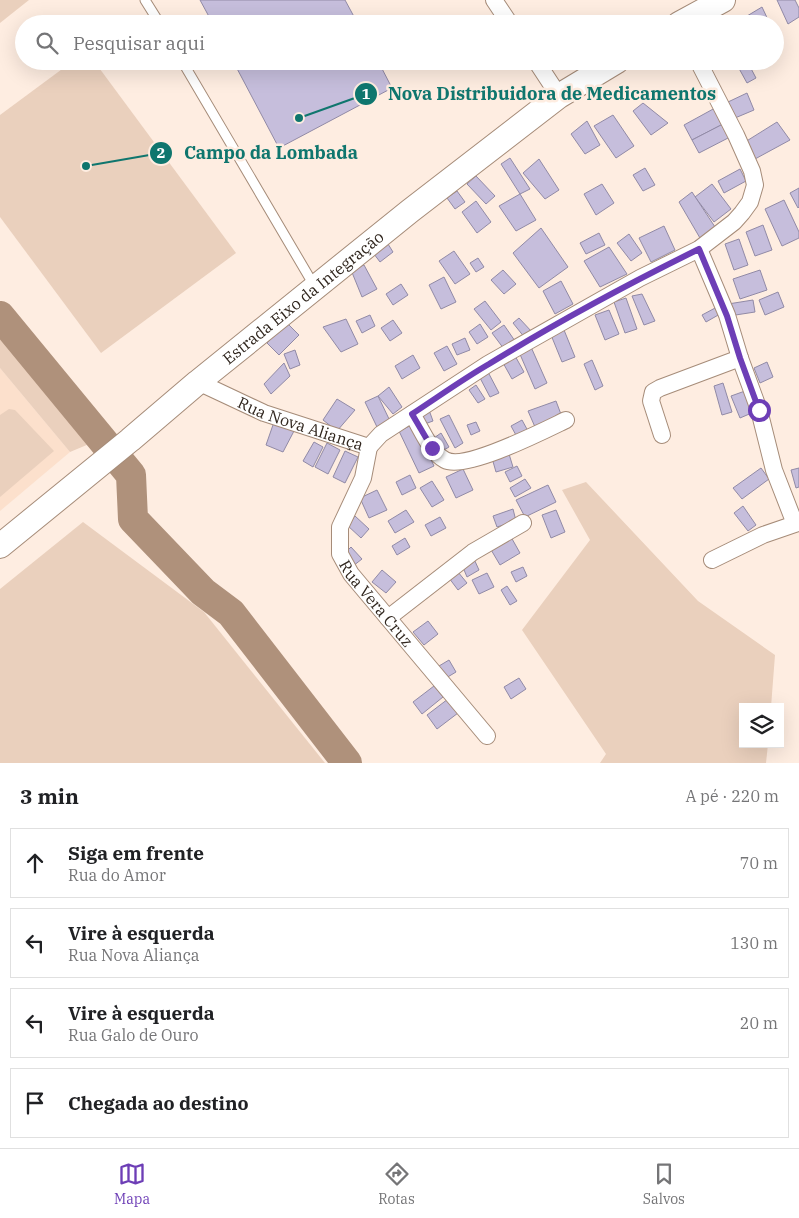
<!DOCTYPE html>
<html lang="pt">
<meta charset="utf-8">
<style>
:root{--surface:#fff;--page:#f6f6f6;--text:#202124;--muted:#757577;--line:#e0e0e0;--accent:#6d3eb6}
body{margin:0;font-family:"IBM Plex Serif",serif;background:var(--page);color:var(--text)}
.controls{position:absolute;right:15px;bottom:15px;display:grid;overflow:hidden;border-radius:0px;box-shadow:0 5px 20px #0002}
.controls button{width:45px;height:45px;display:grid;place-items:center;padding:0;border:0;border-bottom:1px solid var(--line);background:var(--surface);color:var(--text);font:25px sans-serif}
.stop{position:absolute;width:15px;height:15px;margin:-11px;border:4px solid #6d3eb6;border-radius:50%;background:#fff}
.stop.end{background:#6d3eb6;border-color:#fff;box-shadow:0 1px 5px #0008}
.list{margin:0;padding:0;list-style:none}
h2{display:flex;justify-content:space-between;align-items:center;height:65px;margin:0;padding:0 20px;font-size:21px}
h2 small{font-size:16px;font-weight:400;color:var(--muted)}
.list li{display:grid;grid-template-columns:32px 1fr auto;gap:15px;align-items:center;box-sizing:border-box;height:70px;margin:0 10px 10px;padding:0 10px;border:1px solid var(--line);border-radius:0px}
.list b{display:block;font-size:19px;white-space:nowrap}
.list p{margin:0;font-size:16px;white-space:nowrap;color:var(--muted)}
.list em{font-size:16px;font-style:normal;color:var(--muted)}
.icon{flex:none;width:28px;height:28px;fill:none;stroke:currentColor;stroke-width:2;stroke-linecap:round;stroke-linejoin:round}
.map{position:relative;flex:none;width:799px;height:763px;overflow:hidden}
.search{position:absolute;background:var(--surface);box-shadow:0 5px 20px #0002;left:15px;right:15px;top:15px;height:55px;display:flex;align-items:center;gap:12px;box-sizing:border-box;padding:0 18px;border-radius:28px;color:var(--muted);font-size:19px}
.sheet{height:385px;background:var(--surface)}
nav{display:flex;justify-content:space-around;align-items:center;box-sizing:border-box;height:70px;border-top:1px solid var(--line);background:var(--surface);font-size:14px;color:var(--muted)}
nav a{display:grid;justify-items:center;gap:2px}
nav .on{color:var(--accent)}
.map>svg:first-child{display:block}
</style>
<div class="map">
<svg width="799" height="763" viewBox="0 0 799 763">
<rect width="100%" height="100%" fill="#feede1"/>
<path fill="#fce0cc" d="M0 368 70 452 0 511Z"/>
<g fill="#ead0bd">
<path d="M0 0H29L0 23Z"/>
<path d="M73 61H94L236 253 101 353 0 217V115Z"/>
<path d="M0 316 101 439 70 452 0 368Z"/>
<path d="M9 409 15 410 54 451 0 497V415Z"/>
<path d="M586 482 698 601 775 655 771 707H743V744H768L766 763H600L606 754 522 630 590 540 562 490Z"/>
<path d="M83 522 204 612 325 763H0V589Z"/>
</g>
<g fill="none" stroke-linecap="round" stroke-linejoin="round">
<path stroke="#af917b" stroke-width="30" d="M0 316 131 475 133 519 203 592 231 613 347 763"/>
</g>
<g fill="#c6bedc" stroke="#918aa6">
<path d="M200 0H345L358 24H213Z"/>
<path d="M777 0H795L799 8V17L788 24Z"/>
<path d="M762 7 770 24H751L747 16Z"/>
<path d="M233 61H378L392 88 279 148Z"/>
<path d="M739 61H747L756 78 747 83 736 63Z"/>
<path d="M747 93 754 110 735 118 728 102Z"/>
<path d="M643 103 668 123 651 135 633 111Z"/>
<path d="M715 108 723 124 692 140 684 125Z"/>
<path d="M613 115 634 146 616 158 594 126Z"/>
<path d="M587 121 600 145 585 154 571 134Z"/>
<path d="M777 122 790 140 755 159 745 142Z"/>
<path d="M723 124 730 137 699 153 692 140Z"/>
<path d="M510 158 530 189 520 194 501 164Z"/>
<path d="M539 159 559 190 545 199 523 173Z"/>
<path d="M645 168 655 185 643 191 633 175Z"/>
<path d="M740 169 746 181 724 193 718 181Z"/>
<path d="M476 176 495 196 486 204 467 184Z"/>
<path d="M602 184 614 203 596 215 584 194Z"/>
<path d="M712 184 731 209 714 222 695 197Z"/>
<path d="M799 188V207L798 208 790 193Z"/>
<path d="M457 191 465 202 455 209 447 198Z"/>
<path d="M692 192 715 227 700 238 679 202Z"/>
<path d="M520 194 536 220 516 231 499 206Z"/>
<path d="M784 200 799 232V238L782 246 765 209Z"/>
<path d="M476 201 491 222 477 233 462 212Z"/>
<path d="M763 225 772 250 755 256 746 232Z"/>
<path d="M664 226 675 250 651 262 639 238Z"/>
<path d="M541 228 568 267 539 288 513 253Z"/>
<path d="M599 233 605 245 586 254 580 243Z"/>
<path d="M629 234 642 253 631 261 617 243Z"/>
<path d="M739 239 748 265 734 270 725 244Z"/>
<path d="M388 244 393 252 380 262 374 254Z"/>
<path d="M609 247 627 274 600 287 584 261Z"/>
<path d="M454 251 470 274 455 284 439 261Z"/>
<path d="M478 258 484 267 476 272 470 263Z"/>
<path d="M364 265 377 289 362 297 351 270Z"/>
<path d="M503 270 516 284 504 294 491 280Z"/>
<path d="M760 270 767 290 740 299 733 279Z"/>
<path d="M444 277 456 302 441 309 429 285Z"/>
<path d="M561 281 573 304 555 314 543 291Z"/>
<path d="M401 284 408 295 393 305 386 294Z"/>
<path d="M778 292 784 307 765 315 759 300Z"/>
<path d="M642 294 655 321 644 325 632 296Z"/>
<path d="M626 298 637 329 625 333 614 302Z"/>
<path d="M753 300 755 312 729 316 728 304Z"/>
<path d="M485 301 501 322 491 330 474 309Z"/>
<path d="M717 307 720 314 706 322 702 315Z"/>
<path d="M609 310 619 334 605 340 595 315Z"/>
<path d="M370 315 375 326 362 333 356 321Z"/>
<path d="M519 318 532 332 525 338 513 323Z"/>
<path d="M346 319 358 344 341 352 323 327Z"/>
<path d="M393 320 402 333 390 341 381 328Z"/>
<path d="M287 323 299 335 279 355 267 343Z"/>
<path d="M480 324 488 337 477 344 469 332Z"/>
<path d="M504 325 515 341 504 349 492 333Z"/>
<path d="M564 330 575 357 562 362 551 335Z"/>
<path d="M465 338 470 350 457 355 452 344Z"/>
<path d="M447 346 457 364 444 371 434 353Z"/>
<path d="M531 347 547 383 535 389 519 352Z"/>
<path d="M295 350 300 365 290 369 284 354Z"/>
<path d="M514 354 524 372 512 379 502 361Z"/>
<path d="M413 355 420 368 402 379 395 366Z"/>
<path d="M592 360 603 386 595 390 584 364Z"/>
<path d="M767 362 773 377 760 383 754 368Z"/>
<path d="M284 363 290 376 271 394 264 384Z"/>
<path d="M488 372 499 393 490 397 479 376Z"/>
<path d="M723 383 732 412 722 415 714 386Z"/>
<path d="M476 385 485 399 478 403 469 390Z"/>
<path d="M389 387 402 407 393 414 378 396Z"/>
<path d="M745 391 754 412 740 418 731 396Z"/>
<path d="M378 396 390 421 377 427 365 402Z"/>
<path d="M337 399 355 410 337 431 323 420Z"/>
<path d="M556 401 562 417 535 427 528 411Z"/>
<path d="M429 410 433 421 422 425 419 414Z"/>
<path d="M449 415 463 443 455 448 440 419Z"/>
<path d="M522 420 528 431 517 437 511 426Z"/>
<path d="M274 422 294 431 283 452 266 445Z"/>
<path d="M476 422 480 431 471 435 467 425Z"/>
<path d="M414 424 434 466 419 473 399 431Z"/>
<path d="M441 433 449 447 442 451 434 438Z"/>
<path d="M314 442 323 447 313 467 303 461Z"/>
<path d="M327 443 340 450 328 474 315 467Z"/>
<path d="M345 451 358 457 345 483 333 477Z"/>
<path d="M509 454 513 467 496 472 492 458Z"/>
<path d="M517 466 522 476 510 482 505 472Z"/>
<path d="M761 468 769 479 742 499 733 488Z"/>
<path d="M799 468V487L796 488 791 470Z"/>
<path d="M463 469 473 490 456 498 446 477Z"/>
<path d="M410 475 416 488 402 495 396 482Z"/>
<path d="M525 479 531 488 515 497 510 488Z"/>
<path d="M432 481 444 500 432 507 420 488Z"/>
<path d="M548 485 556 502 525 517 516 500Z"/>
<path d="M377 490 387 510 369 518 360 498Z"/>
<path d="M743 506 756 525 748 531 734 513Z"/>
<path d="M513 509 516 521 497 527 493 516Z"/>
<path d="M406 510 414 522 395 533 388 521Z"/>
<path d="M556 510 565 532 551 538 542 515Z"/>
<path d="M355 516 369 529 361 538 347 525Z"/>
<path d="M440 517 446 528 431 536 425 525Z"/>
<path d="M511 537 520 553 500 565 490 548Z"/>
<path d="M405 538 410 547 397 555 392 546Z"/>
<path d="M351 547 362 559 353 566 343 555Z"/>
<path d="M474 559 479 570 467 577 462 565Z"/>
<path d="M523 567 527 576 516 582 511 572Z"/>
<path d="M382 570 396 582 386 593 372 582Z"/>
<path d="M458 572 467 583 458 590 449 578Z"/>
<path d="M487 573 494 587 479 594 472 580Z"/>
<path d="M507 586 517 601 510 605 501 590Z"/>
<path d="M428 621 438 634 424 645 413 632Z"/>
<path d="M449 660 456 672 446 678 439 666Z"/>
<path d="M519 678 526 689 511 699 504 687Z"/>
<path d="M434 686 443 697 422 714 413 702Z"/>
<path d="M448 699 458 713 437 729 427 715Z"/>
</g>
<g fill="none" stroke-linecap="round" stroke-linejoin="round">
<g stroke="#a68c79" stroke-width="11">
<g id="lane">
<path d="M145 0 160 24"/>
<path d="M182 61 315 287"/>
</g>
</g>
<g stroke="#a68c79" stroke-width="18">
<g id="street">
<path d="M494 0 510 24"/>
<path d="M536 61 559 96"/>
<path d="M699 249 727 315 740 358 759 410 774 470 795 524 763 535 712 560"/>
<path id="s1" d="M198 382 264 413 369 447"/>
<path d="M412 414C421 428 430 452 445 460 465 471 545 430 566 420"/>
<path d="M662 435 651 401 653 392 660 388 740 358"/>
<path d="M369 447 381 434 488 364 640 278 699 249 734 222 742 213 750 202 755 185 752 171 736 135 698 61"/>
<path id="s2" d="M369 447 363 478 340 527V554L351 574 487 736"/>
<path d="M388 618 473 552 523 523"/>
</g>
</g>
<g stroke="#a68c79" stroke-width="26">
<g id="secondary">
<path d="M679 24 723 0"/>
<path id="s3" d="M0 546 130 440 198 382 410 211 559 96 617 61"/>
</g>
</g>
<use href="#lane" stroke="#fff" stroke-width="9"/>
<use href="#street" stroke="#fff" stroke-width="16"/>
<use href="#secondary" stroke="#fff" stroke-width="24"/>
</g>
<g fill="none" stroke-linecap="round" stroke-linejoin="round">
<path stroke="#6d3eb6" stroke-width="6" d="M432 448 412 414C438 397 463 379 489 364 557 322 628 284 699 249L727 316 740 358 759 410"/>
</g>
<g text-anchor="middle" stroke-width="5" stroke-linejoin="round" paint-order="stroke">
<g font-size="16" fill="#30261e" stroke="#feede1">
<text dy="6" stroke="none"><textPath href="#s3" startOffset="392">Estrada Eixo da Integração</textPath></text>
<text dy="6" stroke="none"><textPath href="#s1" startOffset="111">Rua Nova Aliança</textPath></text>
<text dy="6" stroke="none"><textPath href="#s2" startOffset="174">Rua Vera Cruz</textPath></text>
</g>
</g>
<path fill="none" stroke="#0f766e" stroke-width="2" d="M299 118L366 94M86 166L161 153"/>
<g fill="#0f766e" stroke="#feede1" stroke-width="2">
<circle cx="299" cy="118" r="5"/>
<circle cx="86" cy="166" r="5"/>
<circle cx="366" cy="94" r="12"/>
<circle cx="161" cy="153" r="12"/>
</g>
<g font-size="15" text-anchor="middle" font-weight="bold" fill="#fff">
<text x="366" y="99">1</text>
<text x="161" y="158">2</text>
</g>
<g font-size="18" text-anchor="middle" font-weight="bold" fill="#0f766e" stroke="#feede1" stroke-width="5" stroke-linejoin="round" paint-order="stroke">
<text x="552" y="100">Nova Distribuidora de Medicamentos</text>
<text x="271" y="159">Campo da Lombada</text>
</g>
</svg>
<div class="controls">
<button><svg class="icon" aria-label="layers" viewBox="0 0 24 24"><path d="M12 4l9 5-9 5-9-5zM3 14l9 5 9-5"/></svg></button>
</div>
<div class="stop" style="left:759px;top:410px"></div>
<div class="stop end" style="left:432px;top:448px"></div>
<div class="search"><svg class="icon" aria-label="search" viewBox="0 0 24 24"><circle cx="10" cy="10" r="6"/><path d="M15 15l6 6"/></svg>Pesquisar aqui</div>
</div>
<section class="sheet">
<h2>3 min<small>A pé · 220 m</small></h2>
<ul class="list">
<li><svg class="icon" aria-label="ahead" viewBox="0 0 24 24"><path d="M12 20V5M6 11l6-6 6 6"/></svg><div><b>Siga em frente</b><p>Rua do Amor</p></div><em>70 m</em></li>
<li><svg class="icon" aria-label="left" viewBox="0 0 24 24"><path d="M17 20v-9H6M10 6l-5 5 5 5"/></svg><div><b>Vire à esquerda</b><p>Rua Nova Aliança</p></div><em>130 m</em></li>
<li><svg class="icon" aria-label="left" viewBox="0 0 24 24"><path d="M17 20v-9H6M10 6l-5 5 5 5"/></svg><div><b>Vire à esquerda</b><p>Rua Galo de Ouro</p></div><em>20 m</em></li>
<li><svg class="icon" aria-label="arrive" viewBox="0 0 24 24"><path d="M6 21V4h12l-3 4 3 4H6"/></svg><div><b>Chegada ao destino</b></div></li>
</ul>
</section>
<nav>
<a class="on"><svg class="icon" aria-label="map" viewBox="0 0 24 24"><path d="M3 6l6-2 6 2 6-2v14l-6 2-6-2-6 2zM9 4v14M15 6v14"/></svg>Mapa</a>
<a><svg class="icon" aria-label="directions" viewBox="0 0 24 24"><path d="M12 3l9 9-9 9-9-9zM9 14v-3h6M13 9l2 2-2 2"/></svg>Rotas</a>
<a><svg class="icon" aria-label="saved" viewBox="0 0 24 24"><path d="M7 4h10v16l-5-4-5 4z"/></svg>Salvos</a>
</nav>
